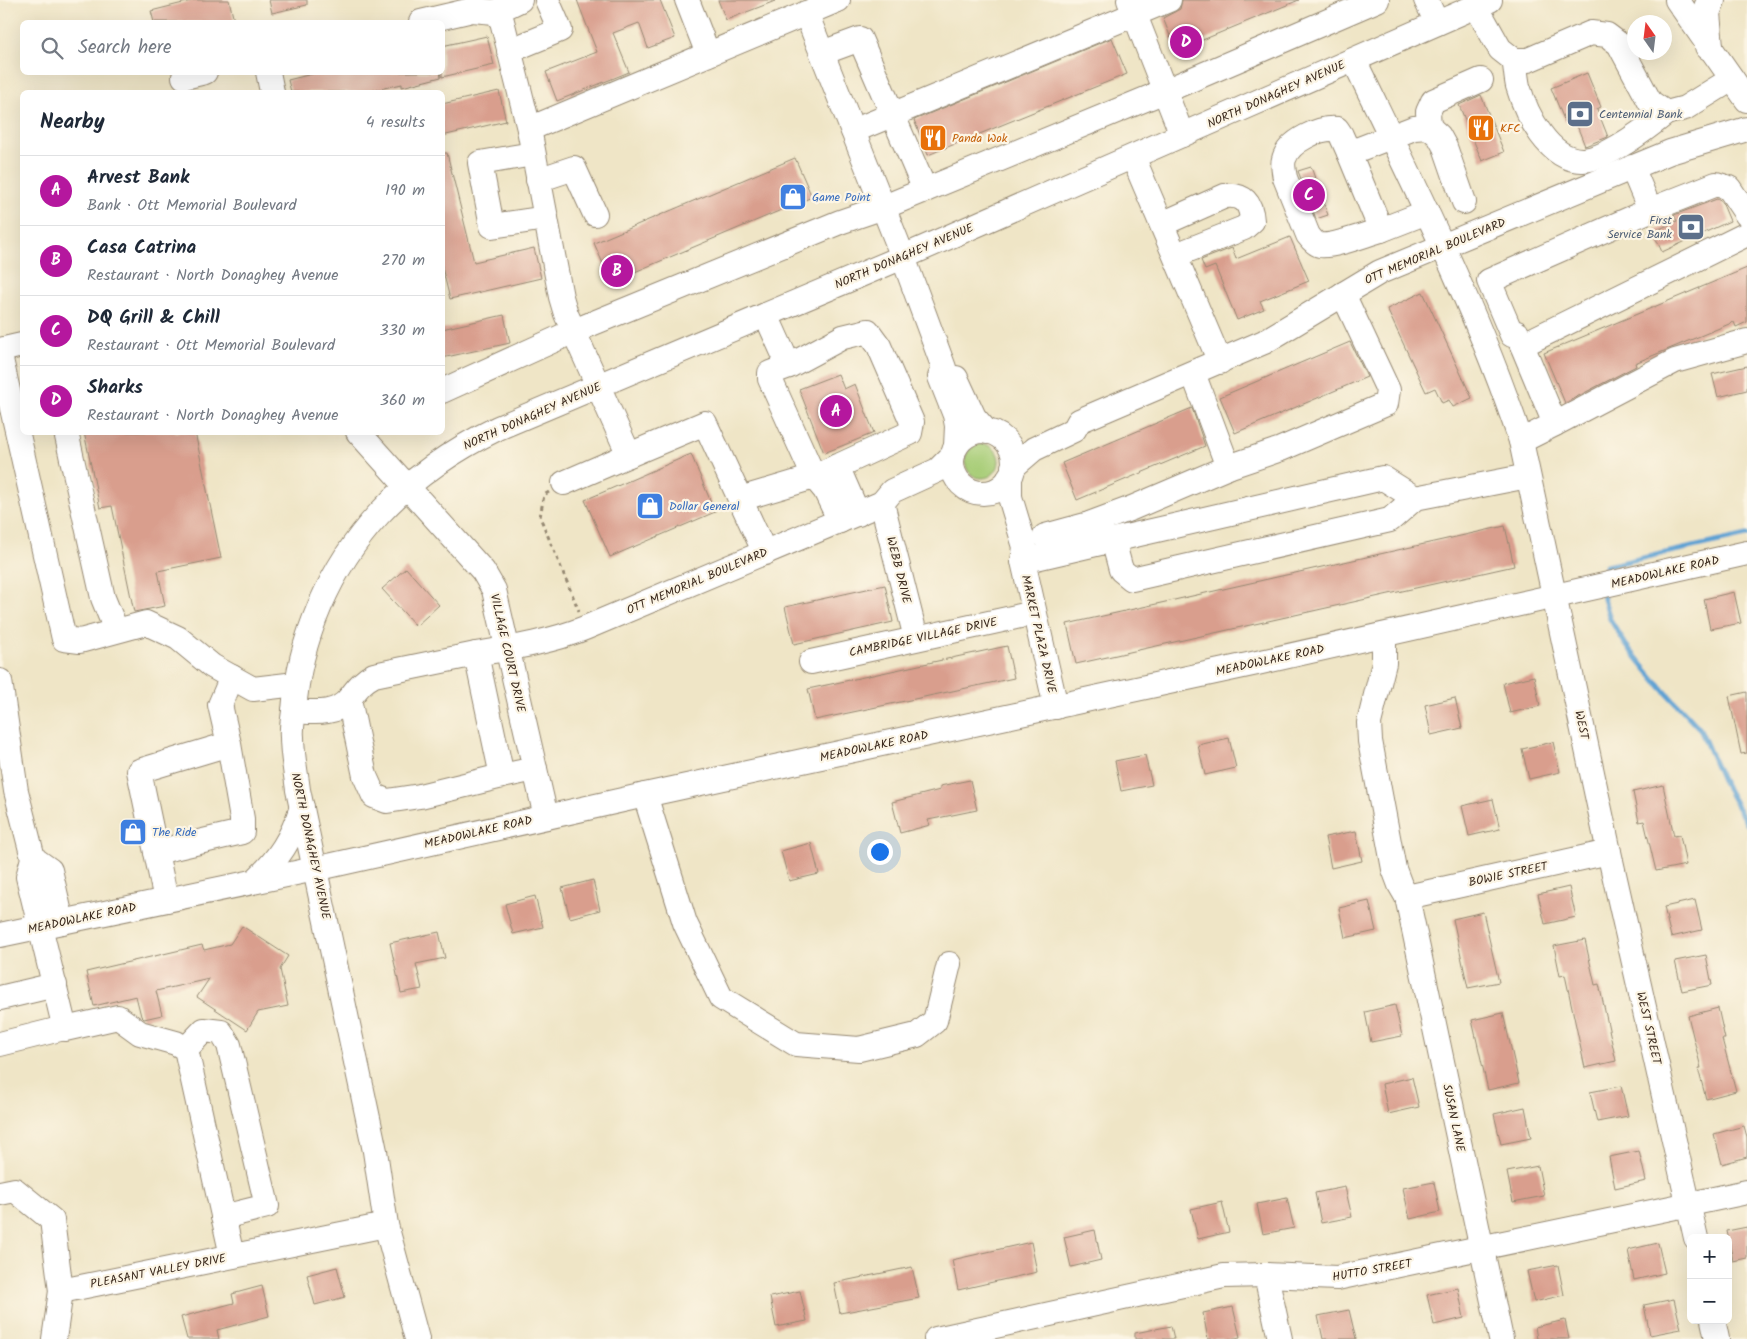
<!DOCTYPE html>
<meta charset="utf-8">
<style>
:root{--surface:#fff;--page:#f2f2f3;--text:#1f2937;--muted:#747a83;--line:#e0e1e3;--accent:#b5179e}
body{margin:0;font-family:Kalam,sans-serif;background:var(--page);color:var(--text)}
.controls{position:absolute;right:15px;bottom:15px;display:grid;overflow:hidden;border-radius:8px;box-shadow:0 5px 20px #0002}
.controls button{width:45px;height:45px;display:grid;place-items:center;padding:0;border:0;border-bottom:1px solid var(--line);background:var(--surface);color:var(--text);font:25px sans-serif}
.compass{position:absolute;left:1627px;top:15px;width:45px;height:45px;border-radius:50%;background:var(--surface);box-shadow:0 5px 20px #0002;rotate:346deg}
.you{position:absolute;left:879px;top:851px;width:18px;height:18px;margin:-12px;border:4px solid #fff;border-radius:50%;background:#1a73e8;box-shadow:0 0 0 8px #1a73e833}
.badge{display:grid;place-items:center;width:32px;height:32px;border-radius:50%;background:var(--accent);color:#fff;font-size:16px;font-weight:700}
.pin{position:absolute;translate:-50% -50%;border:2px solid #fff;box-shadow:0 1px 5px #0006}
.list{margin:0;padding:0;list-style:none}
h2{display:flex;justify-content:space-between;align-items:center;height:65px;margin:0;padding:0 20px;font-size:21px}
h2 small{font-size:16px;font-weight:400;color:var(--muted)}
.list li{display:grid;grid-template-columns:32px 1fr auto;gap:15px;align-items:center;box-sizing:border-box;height:70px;padding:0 20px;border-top:1px solid var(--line)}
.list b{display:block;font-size:19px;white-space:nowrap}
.list p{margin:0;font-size:16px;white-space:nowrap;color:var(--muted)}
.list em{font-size:16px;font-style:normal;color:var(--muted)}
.icon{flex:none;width:28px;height:28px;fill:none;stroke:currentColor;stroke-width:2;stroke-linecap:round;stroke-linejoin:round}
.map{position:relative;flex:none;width:1747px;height:1339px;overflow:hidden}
.search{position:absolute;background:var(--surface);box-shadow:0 5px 20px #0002;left:20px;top:20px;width:425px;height:55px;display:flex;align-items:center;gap:12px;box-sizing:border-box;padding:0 18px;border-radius:8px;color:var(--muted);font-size:19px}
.panel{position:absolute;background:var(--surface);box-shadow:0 5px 20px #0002;left:20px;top:90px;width:425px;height:345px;border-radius:8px}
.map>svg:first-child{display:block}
</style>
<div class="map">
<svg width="1747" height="1339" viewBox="0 0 1747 1339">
<rect width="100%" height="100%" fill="#fcf5e5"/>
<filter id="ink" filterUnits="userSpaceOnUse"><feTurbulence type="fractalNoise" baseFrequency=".02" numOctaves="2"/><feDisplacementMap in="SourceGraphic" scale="10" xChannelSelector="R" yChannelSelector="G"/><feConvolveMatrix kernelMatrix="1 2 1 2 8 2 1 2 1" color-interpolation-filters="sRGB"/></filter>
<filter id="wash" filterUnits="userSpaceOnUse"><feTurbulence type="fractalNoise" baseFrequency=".0096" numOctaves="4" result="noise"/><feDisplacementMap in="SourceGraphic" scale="20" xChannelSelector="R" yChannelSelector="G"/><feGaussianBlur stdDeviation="1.12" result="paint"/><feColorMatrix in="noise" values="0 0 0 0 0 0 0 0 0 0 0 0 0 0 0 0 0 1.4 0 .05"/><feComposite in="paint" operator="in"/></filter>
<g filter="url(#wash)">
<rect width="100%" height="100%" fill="#efe5c6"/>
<circle fill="#a7cd77" stroke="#717c4a" cx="982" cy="461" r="17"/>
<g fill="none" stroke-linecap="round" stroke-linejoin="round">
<g stroke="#5fa2d3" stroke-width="5">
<path d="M1604 579 1606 566 1747 535"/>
<path d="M1602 592 1610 619 1626 645 1660 686 1700 729 1722 780 1747 824"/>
</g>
</g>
<g id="blocks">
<g fill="#d99e8d">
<path d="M195 0H229L234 21 227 22H154L151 11Z"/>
<path d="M269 0H307V5L272 13Z"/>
<path d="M577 0H660L675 38 648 48 639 23 613 33 629 72 557 101 546 72 597 52Z"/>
<path d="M718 0H774L775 1 726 20Z"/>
<path d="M1182 0H1299L1176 51 1163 18 1180 9Z"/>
<path d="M487 36 494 65 442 77V46Z"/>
<path d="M1112 38 1127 74 928 155 914 120Z"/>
<path d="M320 72H440L441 77 402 87V84L366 92H291L288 80Z"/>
<path d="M1587 73 1601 107 1597 109 1608 137 1585 146 1574 118 1565 122 1551 88Z"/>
<path d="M499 91 506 121 442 136V104Z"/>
<path d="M1481 95 1504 152 1482 161 1459 105Z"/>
<path d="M442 153H447L474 262 534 248 541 278 450 299 442 267Z"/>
<path d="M795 158 812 197 611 282 594 243Z"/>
<path d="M1311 167 1328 215 1316 219 1298 171Z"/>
<path d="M1717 199 1722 202 1730 221 1662 252 1653 232 1677 221 1674 215Z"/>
<path d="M1290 237 1309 281 1260 301 1264 309 1237 320 1215 266 1205 270 1201 260 1232 248 1236 259Z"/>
<path d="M1747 268V322L1736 327 1734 322 1635 363 1636 366 1565 403 1544 353Z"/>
<path d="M1423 292 1472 398 1453 407 1449 400 1442 403 1435 388 1426 392 1387 309Z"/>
<path d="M504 315 510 343 442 358V329Z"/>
<path d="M1350 342 1367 377 1235 433 1220 397Z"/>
<path d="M1747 366V390L1718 397 1712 374Z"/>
<path d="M838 374 844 389 855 384 874 433 824 453 799 389Z"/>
<path d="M1192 408 1205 446 1077 500 1062 463Z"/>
<path d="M84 432H195L221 558 158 571 165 606 134 612 112 506 100 508Z"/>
<path d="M691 454 715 512 610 557 585 500Z"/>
<path d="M1505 526 1514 566 1076 664 1067 624Z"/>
<path d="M406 568 439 605 416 626 382 589Z"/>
<path d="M885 585 893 622 794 644 785 607Z"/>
<path d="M1734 592 1741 623 1710 629 1704 599Z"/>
<path d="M1007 646 1014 678 815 720 808 689Z"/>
<path d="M1534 676 1540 706 1510 713 1503 683Z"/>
<path d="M1747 692V753L1741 754 1729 696Z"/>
<path d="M1455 698 1462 728 1431 735 1425 705Z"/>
<path d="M1229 738 1236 768 1205 775 1198 745Z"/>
<path d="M1553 742 1560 772 1529 779 1522 749Z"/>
<path d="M1145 755 1152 785 1121 791 1115 761Z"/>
<path d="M970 780 977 810 928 820 930 825 900 833 892 802 940 790V786Z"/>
<path d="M1663 785 1674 836 1680 835 1686 865 1656 871 1644 821 1639 822 1633 792Z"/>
<path d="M1493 799 1500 829 1469 836 1462 806Z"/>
<path d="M1356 831 1362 861 1331 868 1325 837Z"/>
<path d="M811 843 819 874 789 881 781 851Z"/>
<path d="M593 880 600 910 570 918 562 888Z"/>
<path d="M1569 887 1576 917 1545 924 1538 894Z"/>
<path d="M535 896 543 927 513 934 505 904Z"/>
<path d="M1695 900 1702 930 1671 937 1664 907Z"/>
<path d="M1369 901 1376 931 1345 938 1339 908Z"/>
<path d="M1483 912 1499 982 1468 988 1453 919Z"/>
<path d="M242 926 288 956 280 969 288 1006 258 1012 247 1030 197 997 209 979 156 991 162 1015 144 1019 141 1016 136 996 94 1006 86 972 202 945 204 950 230 944Z"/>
<path d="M439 932 445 958 416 964 422 989 401 993 390 943Z"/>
<path d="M1585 940 1595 985 1599 984 1616 1061 1585 1068 1565 975 1560 976 1554 946Z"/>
<path d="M1706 955 1712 985 1682 991 1675 961Z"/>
<path d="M1395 1005 1402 1036 1371 1042 1365 1012Z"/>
<path d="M1718 1008 1725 1039H1722L1736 1091 1706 1099 1698 1068H1701L1688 1016Z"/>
<path d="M1503 1013 1519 1083 1488 1090 1472 1020Z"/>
<path d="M1412 1077 1419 1107 1388 1114 1382 1084Z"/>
<path d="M1621 1086 1628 1116 1597 1122 1590 1092Z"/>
<path d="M1525 1107 1531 1138 1501 1144 1494 1114Z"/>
<path d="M1744 1126 1747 1137V1157L1722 1164 1714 1134Z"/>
<path d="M1639 1151 1646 1181 1615 1188 1609 1157Z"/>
<path d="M1538 1166 1544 1196 1513 1202 1507 1172Z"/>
<path d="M1434 1182 1440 1212 1410 1219 1403 1188Z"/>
<path d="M1345 1187 1352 1217 1321 1223 1315 1193Z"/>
<path d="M1287 1198 1294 1228 1263 1234 1257 1204Z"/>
<path d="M1222 1202 1229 1232 1198 1239 1191 1209Z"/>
<path d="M1747 1227V1258L1733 1261 1727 1231Z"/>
<path d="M1095 1230 1101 1260 1071 1267 1064 1237Z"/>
<path d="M1031 1242 1037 1272 958 1290 952 1260Z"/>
<path d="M1658 1243 1665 1273 1634 1280 1628 1250Z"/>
<path d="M1558 1265 1564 1295 1534 1302 1527 1271Z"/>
<path d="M337 1267 345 1297 315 1305 307 1275Z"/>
<path d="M912 1267 919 1298 840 1313 834 1283Z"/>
<path d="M262 1286 269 1316 217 1330 219 1339H187L181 1317 234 1303 232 1294Z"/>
<path d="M1458 1288 1464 1318 1434 1325 1427 1295Z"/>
<path d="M800 1291 807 1321 776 1327 770 1297Z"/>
<path d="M1674 1299 1681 1329 1650 1335 1644 1305Z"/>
<path d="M1233 1307 1240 1337 1230 1339H1208L1203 1313Z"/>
<path d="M1349 1310 1356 1339H1323L1318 1316Z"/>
<path d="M1565 1320 1569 1339H1537L1535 1327Z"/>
<path d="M1171 1326 1174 1339H1135V1333Z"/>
</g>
</g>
</g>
<g filter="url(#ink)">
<use href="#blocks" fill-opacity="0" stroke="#958872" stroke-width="1"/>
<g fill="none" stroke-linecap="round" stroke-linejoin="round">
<g stroke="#958872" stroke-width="26">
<g id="minor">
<path d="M687 0 708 54"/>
<path d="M1129 0 1182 135"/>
<path d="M1426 0 1437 23"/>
<path d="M1677 0 1747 100"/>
<path d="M1476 6 1500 49 1514 60H1528L1591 33 1607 35 1619 44 1650 102 1666 113 1685 108 1732 79"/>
<path d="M495 12 520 0"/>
<path d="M806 13 903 257 944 368 940 377 955 415 957 426 956 446"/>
<path d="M421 22 472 10 495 12 502 21 529 129 561 297 566 314 629 455 705 423 765 553"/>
<path d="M509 51 560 30 547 0"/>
<path d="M822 53 860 39 925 190"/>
<path d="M1354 60C1414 185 1477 309 1521 441L1609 852 1696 1238"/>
<path d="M1514 60C1516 68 1516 78 1518 86 1526 114 1549 161 1583 160 1607 159 1647 128 1666 113"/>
<path d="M268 72 272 92"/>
<path d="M184 77 205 72"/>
<path d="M1429 127 1428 112 1433 101 1481 80"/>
<path d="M529 129 838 0"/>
<path d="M853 131 1169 0"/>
<path d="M1349 153 1341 135 1337 129C1320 127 1289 141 1284 159 1282 165 1284 172 1285 178L1308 235C1311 239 1315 244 1320 245 1334 247 1366 234 1381 230"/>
<path d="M533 154 480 163 492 226 546 218"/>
<path d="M1133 157 1220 362"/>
<path d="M1632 167 1650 210 1716 184 1729 188 1747 215"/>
<path d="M538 180 574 168 595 214"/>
<path d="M1427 212 1381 230 1349 153 1414 128 1429 127 1439 136 1445 147 1464 202"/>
<path d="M1162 224 1225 196C1244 194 1251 203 1252 221L1244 228 1176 255"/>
<path d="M766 315 789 366 770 373V379L814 477 825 490 840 521"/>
<path d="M1514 334 1517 333 1555 424 1521 441"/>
<path d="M1512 335 1489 281 1650 210"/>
<path d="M1522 345 1747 234"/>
<path d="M0 350 22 345"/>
<path d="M0 355 64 639 80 641 146 623 178 638 212 666 253 689 296 684"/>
<path d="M1193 373 1228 467"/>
<path d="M956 378 974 417 987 432"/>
<path d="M442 391 574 331 840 222 884 207 1165 91 1377 0"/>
<path d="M1555 424 1675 361 1747 341"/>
<circle cx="983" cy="462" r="31"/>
<path d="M66 432 103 598 116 630"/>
<path d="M358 432 483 571 494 590 546 817"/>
<path d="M837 466 858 514"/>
<path d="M1013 467 1034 449 1074 430 1079 421 1264 342 1380 272 1670 152 1747 129"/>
<path d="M1010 476V497L1025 547 1023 561 1056 707"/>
<path d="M564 483 629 455"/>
<path d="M740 499 814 477 910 433 912 422 879 346 868 331 843 337 789 366"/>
<path d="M882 503 916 638"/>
<path d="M1045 536 1089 524 1132 508 1228 467 1281 449 1386 404 1388 390 1343 294"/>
<path d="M1113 540 1383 478 1415 498"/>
<path d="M1023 561 1113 540 1121 570 1132 579 1390 520 1415 498 1528 476"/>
<path d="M1384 635V663L1369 723 1370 741 1394 869 1400 885 1407 897 1501 1339"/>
<path d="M811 662 1034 613"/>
<path d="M0 681 16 791 33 858 28 877 65 1029 118 1017 140 1033 176 1043 186 1049 232 1256"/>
<path d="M349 699 365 776 374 796 387 801 420 796 502 776"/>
<path d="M294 711C313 712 335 716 349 699 357 689 362 681 374 675L476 654"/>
<path d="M535 769 502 776 476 654C512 648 551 642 585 628L882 503 892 491 938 470 953 455"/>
<path d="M645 795 685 923 721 998 796 1044 859 1049 917 1035 935 1021 949 964"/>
<path d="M156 852 242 832V819L229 744"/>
<path d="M33 858 50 870 62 922"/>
<path d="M255 881C279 859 292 838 302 807"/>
<path d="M1407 897 1609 852"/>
<path d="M166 900 139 771 229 744 220 705 232 677"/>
<path d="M0 935 315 869 645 795 1257 663 1747 553"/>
<path d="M0 998 55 985"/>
<path d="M0 1044 64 1028"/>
<path d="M186 1049 204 1030 221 1032 229 1045 267 1206 223 1217"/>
<path d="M0 1193 15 1190 52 1220 61 1291 386 1225"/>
<path d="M1266 1275 1280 1339"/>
<path d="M1713 1320 1717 1339"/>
<path d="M54 1339 61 1291"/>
<path d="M417 1339 386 1225 375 1151 298 790C296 773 292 755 292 737 291 729 293 720 294 711 299 639 330 567 379 514 414 476 453 450 498 428L903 257 1490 0"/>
<path d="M936 1339 1224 1276 1266 1275 1337 1278 1747 1192"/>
</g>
</g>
<g stroke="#958872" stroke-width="30">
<path id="major" d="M1709 46 1706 13 1711 0"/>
</g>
<path stroke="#958872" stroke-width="3" stroke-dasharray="4 4" stroke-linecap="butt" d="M549 492 544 495 540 517 579 611"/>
<use href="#minor" stroke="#fff" stroke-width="24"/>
<use href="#major" stroke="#fff" stroke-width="28"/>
</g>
</g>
<defs>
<g id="bank-square" transform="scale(1.4375)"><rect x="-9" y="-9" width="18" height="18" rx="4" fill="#5c6f8a" stroke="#fcf5e5"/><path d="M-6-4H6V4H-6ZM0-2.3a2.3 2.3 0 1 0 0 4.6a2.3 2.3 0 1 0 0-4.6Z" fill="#fff"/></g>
<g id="restaurant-square" transform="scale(1.4375)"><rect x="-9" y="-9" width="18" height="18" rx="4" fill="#e8710a" stroke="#fcf5e5"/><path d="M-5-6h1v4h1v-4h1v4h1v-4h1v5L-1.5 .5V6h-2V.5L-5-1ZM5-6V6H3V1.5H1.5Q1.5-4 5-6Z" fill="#fff"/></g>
<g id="shop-square" transform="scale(1.4375)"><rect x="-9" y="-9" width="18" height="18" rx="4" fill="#3f7fe0" stroke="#fcf5e5"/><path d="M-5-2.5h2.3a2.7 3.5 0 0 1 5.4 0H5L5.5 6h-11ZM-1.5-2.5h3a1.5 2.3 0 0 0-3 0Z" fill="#fff"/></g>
</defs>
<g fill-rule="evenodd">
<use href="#bank-square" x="1580" y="114"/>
<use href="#restaurant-square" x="1481" y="128"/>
<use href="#restaurant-square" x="933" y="138"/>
<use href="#shop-square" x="793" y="197"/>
<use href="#bank-square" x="1691" y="227"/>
<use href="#shop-square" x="650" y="506"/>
<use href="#shop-square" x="133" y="832"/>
</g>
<g text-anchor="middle" stroke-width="4.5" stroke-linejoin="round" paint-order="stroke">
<g font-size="12" fill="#3b2a1e" stroke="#fcf5e5">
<text transform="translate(1276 94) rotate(-24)" y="4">NORTH DONAGHEY AVENUE</text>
<text transform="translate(1435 251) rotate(-23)" y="4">OTT MEMORIAL BOULEVARD</text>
<text transform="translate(904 256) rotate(-23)" y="4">NORTH DONAGHEY AVENUE</text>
<text transform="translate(532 416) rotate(-24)" y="4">NORTH DONAGHEY AVENUE</text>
<text transform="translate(899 570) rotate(76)" y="4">WEBB DRIVE</text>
<text transform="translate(1665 572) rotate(-13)" y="4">MEADOWLAKE ROAD</text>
<text transform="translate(697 581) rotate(-23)" y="4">OTT MEMORIAL BOULEVARD</text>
<text transform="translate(1039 634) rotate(77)" y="4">MARKET PLAZA DRIVE</text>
<text transform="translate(923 637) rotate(-12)" y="4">CAMBRIDGE VILLAGE DRIVE</text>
<text transform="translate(508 653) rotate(77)" y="4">VILLAGE COURT DRIVE</text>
<text transform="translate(1270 660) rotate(-12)" y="4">MEADOWLAKE ROAD</text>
<text transform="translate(1582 725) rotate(78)" y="4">WEST</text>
<text transform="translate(874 746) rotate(-12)" y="4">MEADOWLAKE ROAD</text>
<text transform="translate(478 832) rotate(-13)" y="4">MEADOWLAKE ROAD</text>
<text transform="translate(311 846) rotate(78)" y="4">NORTH DONAGHEY AVENUE</text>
<text transform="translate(1508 874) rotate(-12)" y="4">BOWIE STREET</text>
<text transform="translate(82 918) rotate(-12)" y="4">MEADOWLAKE ROAD</text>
<text transform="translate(1649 1028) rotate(77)" y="4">WEST STREET</text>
<text transform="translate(1454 1118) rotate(78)" y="4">SUSAN LANE</text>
<text transform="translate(1372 1270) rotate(-10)" y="4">HUTTO STREET</text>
<text transform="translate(158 1271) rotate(-11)" y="4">PLEASANT VALLEY DRIVE</text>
</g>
<g font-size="12" fill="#4e5e75" stroke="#fcf5e5" text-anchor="start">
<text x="1599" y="118">Centennial Bank</text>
<text x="1672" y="224" text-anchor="end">First<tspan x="1672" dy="14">Service Bank</tspan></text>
</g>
<g font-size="12" fill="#c56008" stroke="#fcf5e5" text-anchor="start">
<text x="1500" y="132">KFC</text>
<text x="952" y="142">Panda Wok</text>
</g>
<g font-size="12" fill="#366cbe" stroke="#fcf5e5" text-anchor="start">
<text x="812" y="201">Game Point</text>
<text x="669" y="510">Dollar General</text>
<text x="152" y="836">The Ride</text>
</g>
</g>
</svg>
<div class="controls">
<button>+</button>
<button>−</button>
</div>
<svg class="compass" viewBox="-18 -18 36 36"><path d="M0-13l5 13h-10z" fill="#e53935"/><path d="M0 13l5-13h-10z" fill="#747a83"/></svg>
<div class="you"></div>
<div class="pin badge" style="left:836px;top:411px">A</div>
<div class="pin badge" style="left:617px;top:271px">B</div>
<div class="pin badge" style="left:1309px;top:195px">C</div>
<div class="pin badge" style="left:1186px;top:42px">D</div>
<div class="search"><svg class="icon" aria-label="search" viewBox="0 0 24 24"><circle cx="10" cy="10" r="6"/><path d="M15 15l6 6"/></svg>Search here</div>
<section class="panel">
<h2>Nearby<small>4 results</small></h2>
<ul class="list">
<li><span class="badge">A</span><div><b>Arvest Bank</b><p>Bank · Ott Memorial Boulevard</p></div><em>190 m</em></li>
<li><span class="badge">B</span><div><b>Casa Catrina</b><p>Restaurant · North Donaghey Avenue</p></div><em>270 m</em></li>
<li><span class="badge">C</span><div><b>DQ Grill &amp; Chill</b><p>Restaurant · Ott Memorial Boulevard</p></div><em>330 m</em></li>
<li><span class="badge">D</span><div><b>Sharks</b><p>Restaurant · North Donaghey Avenue</p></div><em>360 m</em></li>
</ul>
</section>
</div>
